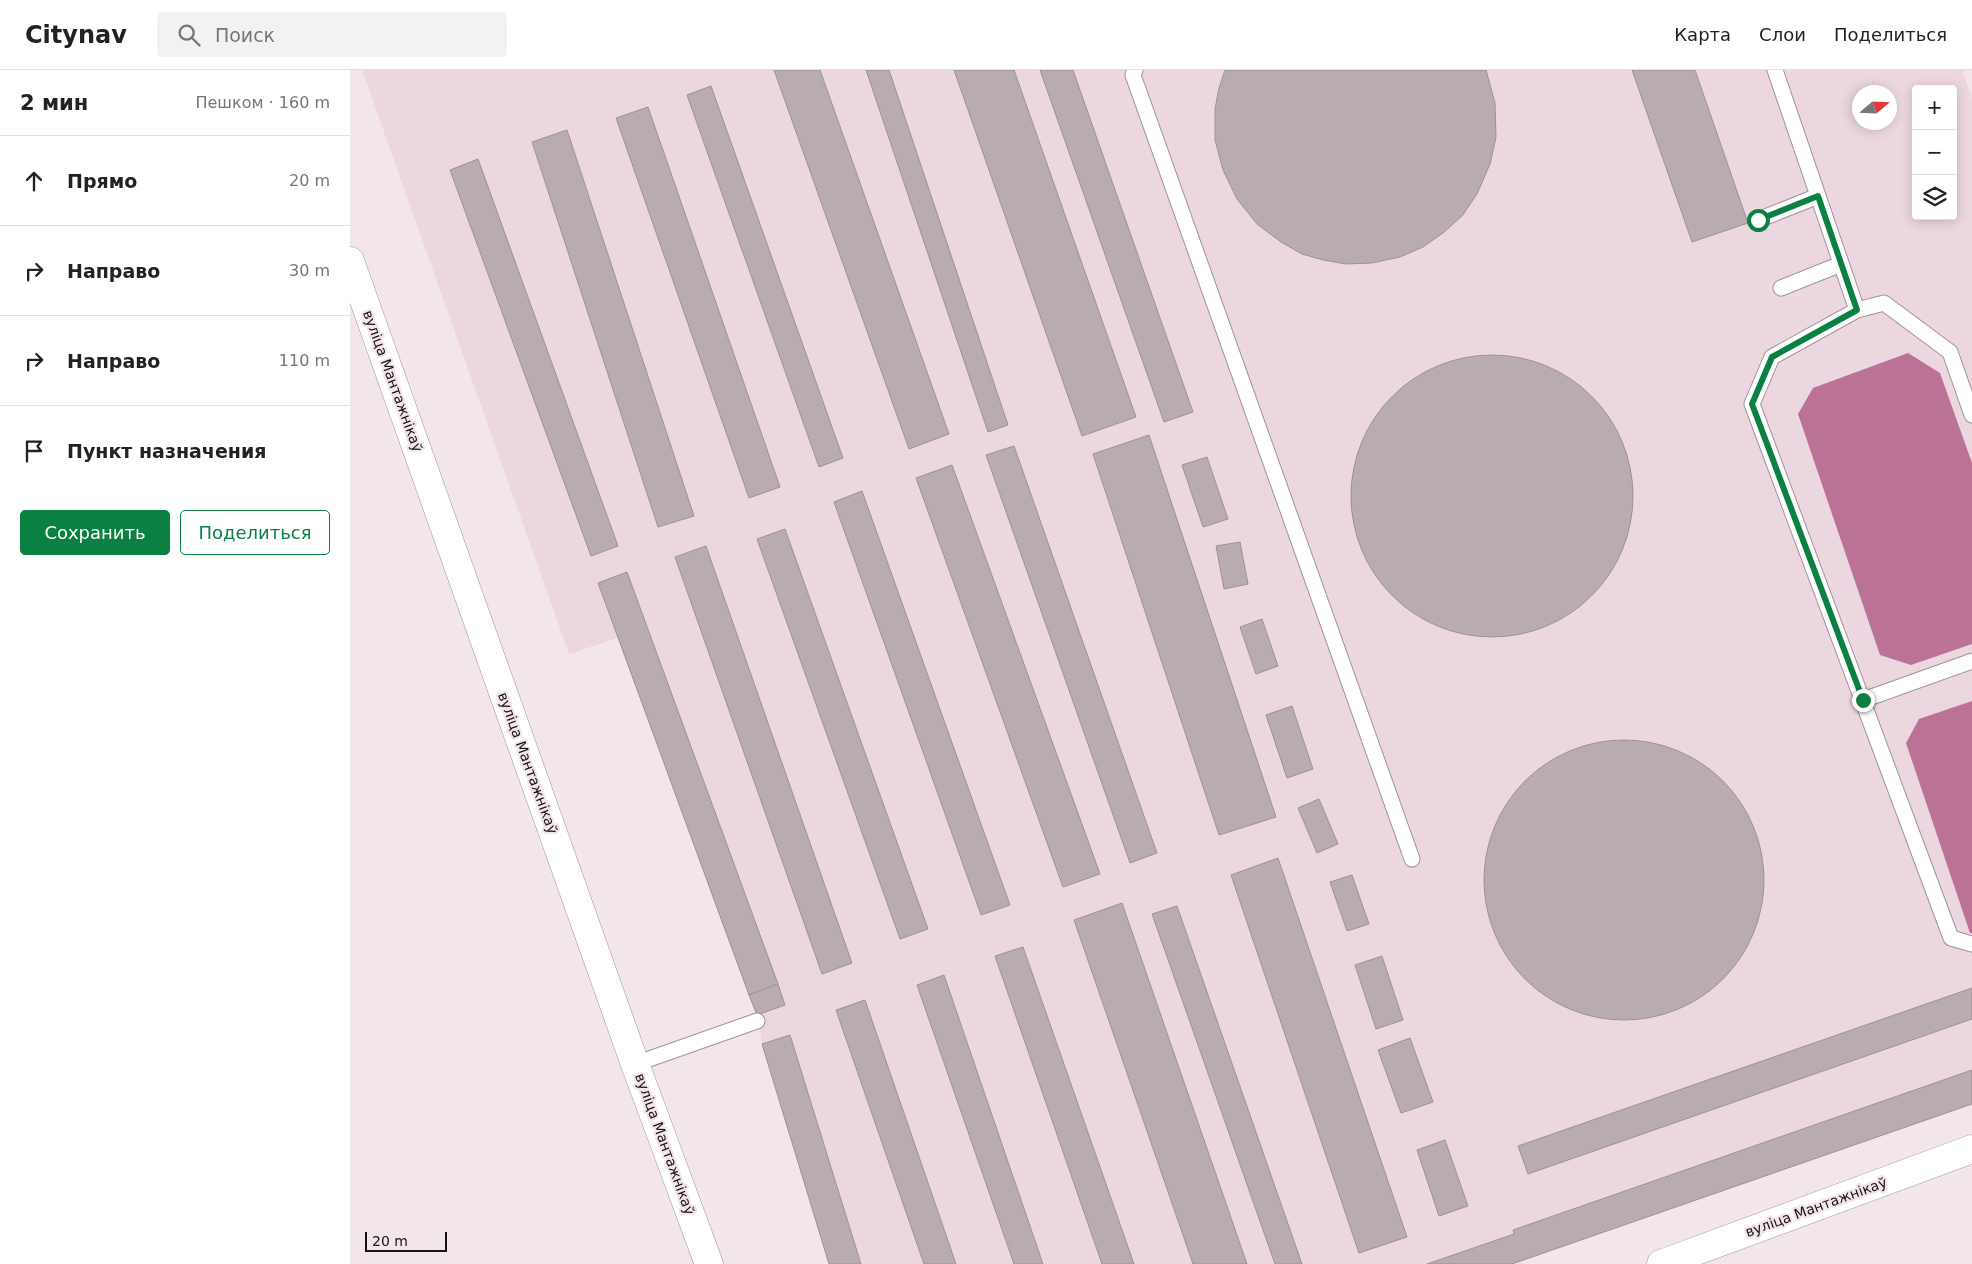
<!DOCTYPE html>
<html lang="ru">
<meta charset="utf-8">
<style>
:root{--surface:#fff;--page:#f2f2f2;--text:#222;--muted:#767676;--line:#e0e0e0;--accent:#0b8043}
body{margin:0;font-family:"DejaVu Sans",sans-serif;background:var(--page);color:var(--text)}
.controls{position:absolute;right:15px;top:15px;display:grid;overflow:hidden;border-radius:5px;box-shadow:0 2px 12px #0003}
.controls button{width:45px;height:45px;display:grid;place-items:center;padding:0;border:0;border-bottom:1px solid var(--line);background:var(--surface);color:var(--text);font:25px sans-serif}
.compass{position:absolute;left:1502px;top:15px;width:45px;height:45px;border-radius:50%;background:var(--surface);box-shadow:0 2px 12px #0003;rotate:71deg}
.scale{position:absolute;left:15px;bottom:12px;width:82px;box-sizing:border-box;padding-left:5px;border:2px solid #171214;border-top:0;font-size:14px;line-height:18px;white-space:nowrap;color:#171214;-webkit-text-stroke:4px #f3e6eb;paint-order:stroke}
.stop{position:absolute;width:15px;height:15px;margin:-11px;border:4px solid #0b8043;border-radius:50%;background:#fff}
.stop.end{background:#0b8043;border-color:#fff;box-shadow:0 1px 5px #0008}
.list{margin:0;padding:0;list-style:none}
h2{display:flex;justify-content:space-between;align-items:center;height:65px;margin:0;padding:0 20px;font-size:21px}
h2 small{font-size:16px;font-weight:400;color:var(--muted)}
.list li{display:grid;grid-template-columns:32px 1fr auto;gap:15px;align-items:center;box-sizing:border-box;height:90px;padding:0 20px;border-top:1px solid var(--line)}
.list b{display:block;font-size:19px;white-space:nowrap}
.list em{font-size:16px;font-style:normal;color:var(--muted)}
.actions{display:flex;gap:10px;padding:15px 20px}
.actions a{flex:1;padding:11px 0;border:1px solid var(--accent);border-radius:5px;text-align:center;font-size:18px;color:var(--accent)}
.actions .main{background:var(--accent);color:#fff}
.icon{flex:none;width:28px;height:28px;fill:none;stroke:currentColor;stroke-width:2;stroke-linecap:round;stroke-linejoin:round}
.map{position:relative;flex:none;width:1622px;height:1194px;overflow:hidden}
header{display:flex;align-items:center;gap:30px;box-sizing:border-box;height:70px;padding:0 25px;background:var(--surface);border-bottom:1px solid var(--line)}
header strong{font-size:24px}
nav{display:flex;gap:28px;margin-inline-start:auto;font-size:18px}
.search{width:350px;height:45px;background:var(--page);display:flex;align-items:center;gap:12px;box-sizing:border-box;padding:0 18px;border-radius:5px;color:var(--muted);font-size:19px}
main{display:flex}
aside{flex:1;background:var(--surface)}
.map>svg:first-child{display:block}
</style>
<header>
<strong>Citynav</strong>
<div class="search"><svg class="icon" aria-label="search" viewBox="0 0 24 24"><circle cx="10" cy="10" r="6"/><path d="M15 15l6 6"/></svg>Поиск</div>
<nav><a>Карта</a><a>Слои</a><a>Поделиться</a></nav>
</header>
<main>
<aside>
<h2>2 мин<small>Пешком · 160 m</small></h2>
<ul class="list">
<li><svg class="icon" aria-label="ahead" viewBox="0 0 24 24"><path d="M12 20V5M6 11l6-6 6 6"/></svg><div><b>Прямо</b></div><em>20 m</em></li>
<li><svg class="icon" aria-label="right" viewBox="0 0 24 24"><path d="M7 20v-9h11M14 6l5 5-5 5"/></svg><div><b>Направо</b></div><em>30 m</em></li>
<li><svg class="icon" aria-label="right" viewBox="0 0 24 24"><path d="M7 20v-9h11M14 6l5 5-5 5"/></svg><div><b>Направо</b></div><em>110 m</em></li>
<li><svg class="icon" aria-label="arrive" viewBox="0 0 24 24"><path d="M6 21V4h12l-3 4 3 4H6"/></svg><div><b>Пункт назначения</b></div></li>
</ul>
<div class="actions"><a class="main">Сохранить</a><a>Поделиться</a></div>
</aside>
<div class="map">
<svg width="1622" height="1194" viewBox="0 0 1622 1194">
<rect width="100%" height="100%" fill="#f3e6eb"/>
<path fill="#ecd7e0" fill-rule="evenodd" d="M12 0H1612L1622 28V1034L1162 1194H479L412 974 407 945 268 568 219 584ZM1566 19H1603V146H1566ZM1510 22H1540V52H1510Z"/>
<g fill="#bb7395">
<path d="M1558 283 1590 303 1622 393V574L1561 595 1530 585 1448 344 1463 318Z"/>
<path d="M1622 631V863H1620L1556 673 1569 649Z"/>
</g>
<g fill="#b9acb1" stroke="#9d9196">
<path d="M424 0H470L599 364 559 379Z"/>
<path d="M516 0H539L658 355 638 362Z"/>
<path d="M604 0H664L786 347 732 366Z"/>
<path d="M690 0H723L843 342 814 352Z"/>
<path d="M875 0H1136L1145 33 1146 67 1140 94 1127 124 1112 146 1093 163 1073 177 1050 187 1022 193 996 194 973 190 952 184 931 172 907 154 887 129 873 100 865 70V39L869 18Z"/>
<path d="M1282 0H1345L1398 153 1342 172Z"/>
<path d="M361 16 493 388 469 397 337 25Z"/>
<path d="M298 37 430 417 399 428 266 48Z"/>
<path d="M217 60 344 446 308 457 182 72Z"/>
<path d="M128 89 268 476 241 486 100 100Z"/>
<circle cx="1142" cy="426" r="141"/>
<path d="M799 365 926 747 869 765 743 384Z"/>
<path d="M664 376 807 783 780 793 636 385Z"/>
<path d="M857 387 878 449 853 457 832 395Z"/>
<path d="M602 395 750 804 713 817 566 408Z"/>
<path d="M512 421 660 835 631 845 484 432Z"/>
<path d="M435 459 578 859 550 869 407 469Z"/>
<path d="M890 472 898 514 874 519 866 476Z"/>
<path d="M356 476 502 893 472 904 325 487Z"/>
<path d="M277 502 428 914 399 925 248 513Z"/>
<path d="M912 549 928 596 906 604 890 557Z"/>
<path d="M942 636 963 699 937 708 916 645Z"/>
<circle cx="1274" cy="810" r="140"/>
<path d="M969 729 988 774 967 783 948 738Z"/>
<path d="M928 788 1057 1167 1009 1183 881 805Z"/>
<path d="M1002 805 1019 854 997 861 980 812Z"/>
<path d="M772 833 897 1194H843L724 850Z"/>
<path d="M827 836 952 1194H925L802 844Z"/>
<path d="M673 877 784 1194H752L645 886Z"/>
<path d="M1032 886 1053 950 1026 959 1005 895Z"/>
<path d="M594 905 693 1194H664L567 915Z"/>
<path d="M428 914 435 935 407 945 399 925Z"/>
<path d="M1622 918V949L1178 1104 1168 1076Z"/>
<path d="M515 930 606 1194H574L486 940Z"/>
<path d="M440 965 511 1194H479L412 974Z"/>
<path d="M1060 968 1083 1032 1051 1043 1028 980Z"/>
<path d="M1622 1000V1034L1162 1194H1077L1164 1164 1163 1160Z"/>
<path d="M1095 1070 1118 1136 1089 1146 1067 1080Z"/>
</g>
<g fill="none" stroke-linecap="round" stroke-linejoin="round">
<g stroke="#9f9398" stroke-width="17">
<g id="service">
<path d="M785 0 783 5 1062 789"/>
<path d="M1425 0 1507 240"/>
<path d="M1408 150 1468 126"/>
<path d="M1431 218 1491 194"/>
<path d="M1622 345 1600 282 1534 233 1507 240 1422 287 1402 334 1601 868 1622 874"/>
<path d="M1513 630 1622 591"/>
<path d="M285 994 407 951"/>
</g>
</g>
<g stroke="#9f9398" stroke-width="29">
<g id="tertiary">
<path d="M0 191 285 994 359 1194"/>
<path d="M1311 1194 1622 1079"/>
</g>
</g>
<use href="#service" stroke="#fff" stroke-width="15"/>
<use href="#tertiary" stroke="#fff" stroke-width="28"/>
</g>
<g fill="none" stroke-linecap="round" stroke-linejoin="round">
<path stroke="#0b8043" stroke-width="6" d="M1408 150 1468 126 1507 240 1422 287 1402 334 1513 630"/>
</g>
<g text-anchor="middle" stroke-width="4.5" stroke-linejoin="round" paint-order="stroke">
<g font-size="14" fill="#171214" stroke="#f3e6eb">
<text transform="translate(43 311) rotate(70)" y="5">вуліца Мантажнікаў</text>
<text transform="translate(178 693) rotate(70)" y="5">вуліца Мантажнікаў</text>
<text transform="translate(315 1074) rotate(70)" y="5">вуліца Мантажнікаў</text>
<text transform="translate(1466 1137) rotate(-20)" y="5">вуліца Мантажнікаў</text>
</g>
</g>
</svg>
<div class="controls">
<button>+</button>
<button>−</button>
<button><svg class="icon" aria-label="layers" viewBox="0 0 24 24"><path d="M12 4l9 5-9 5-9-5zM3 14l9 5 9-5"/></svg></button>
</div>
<svg class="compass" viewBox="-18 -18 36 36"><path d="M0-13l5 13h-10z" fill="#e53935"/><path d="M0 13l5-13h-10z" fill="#767676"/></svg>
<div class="scale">20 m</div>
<div class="stop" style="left:1408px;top:150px"></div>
<div class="stop end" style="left:1513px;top:630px"></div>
</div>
</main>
